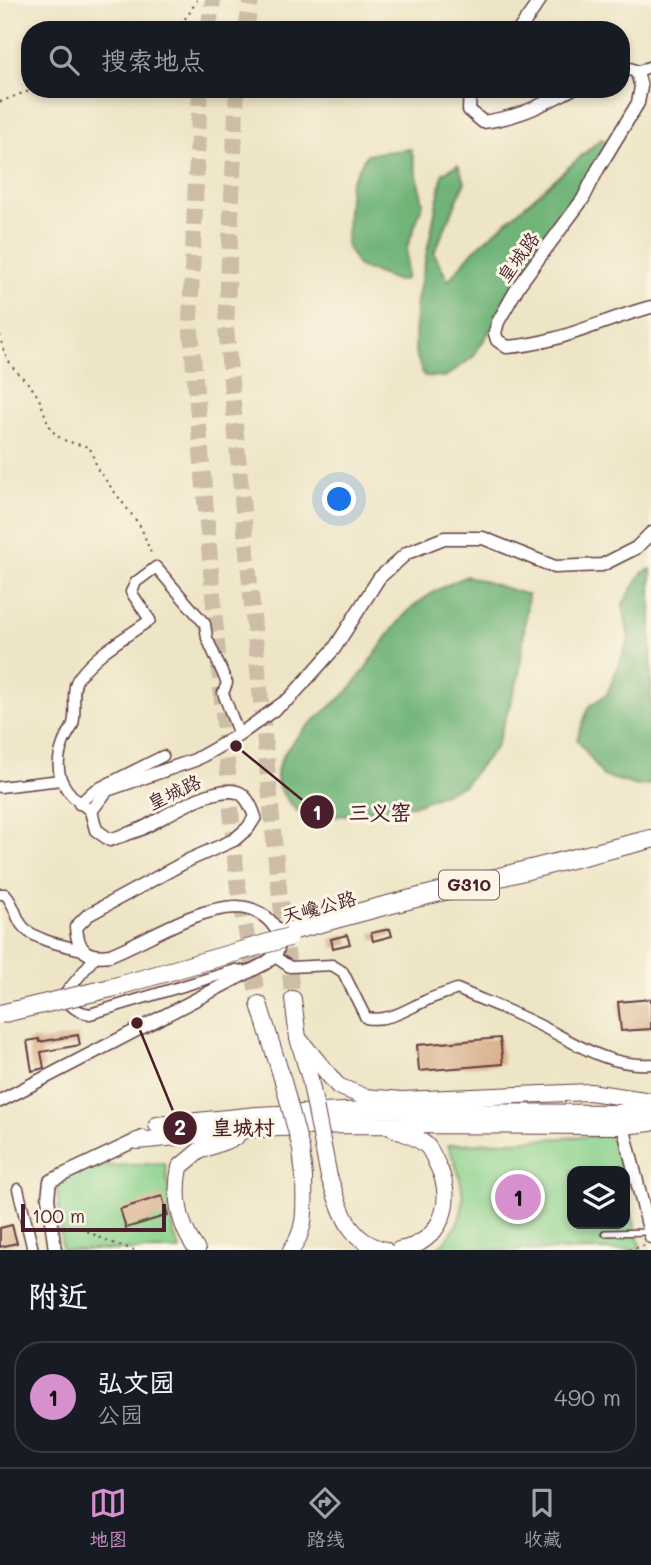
<!DOCTYPE html>
<html lang="zh">
<meta charset="utf-8">
<style>
:root{--surface:#171b24;--page:#20242c;--text:#f1f3f6;--muted:#9ea1a6;--line:#363941;--accent:#d690ce}
body{margin:0;font-family:Mali,"LXGW WenKai TC",sans-serif;background:var(--page);color:var(--text)}
.controls{position:absolute;right:21px;bottom:21px;display:grid;overflow:hidden;border-radius:14px;box-shadow:0 4px 10px #0003}
.controls button{width:63px;height:63px;display:grid;place-items:center;padding:0;border:0;border-bottom:2px solid var(--line);background:var(--surface);color:var(--text);font:35px sans-serif}
.scale{position:absolute;left:21px;bottom:18px;width:145px;box-sizing:border-box;padding-left:7px;border:4px solid #4a1f2b;border-top:0;font-size:19px;line-height:24px;white-space:nowrap;color:#4a1f2b;-webkit-text-stroke:5px #fcf5e5;paint-order:stroke}
.you{position:absolute;left:340px;top:500px;width:24px;height:24px;margin:-18px;border:5px solid #fff;border-radius:50%;background:#1a73e8;box-shadow:0 0 0 10px #1a73e833}
.badge{display:grid;place-items:center;width:46px;height:46px;border-radius:50%;background:var(--accent);color:#111;font-size:23px;font-weight:700}
.pin{position:absolute;translate:-50% -50%;border:4px solid #fff;box-shadow:0 2px 7px #0006}
.list{margin:0;padding:0;list-style:none}
h2{display:flex;justify-content:space-between;align-items:center;height:91px;margin:0;padding:0 28px;font-size:30px}
h2 small{font-size:23px;font-weight:400;color:var(--muted)}
.list li{display:grid;grid-template-columns:46px 1fr auto;gap:21px;align-items:center;box-sizing:border-box;height:112px;margin:0 14px 14px;padding:0 14px;border:2px solid var(--line);border-radius:28px}
.list b{display:block;font-size:26px;white-space:nowrap}
.list p{margin:0;font-size:23px;white-space:nowrap;color:var(--muted)}
.list em{font-size:23px;font-style:normal;color:var(--muted)}
.icon{flex:none;width:38px;height:38px;fill:none;stroke:currentColor;stroke-width:2;stroke-linecap:round;stroke-linejoin:round}
.map{position:relative;flex:none;width:651px;height:1250px;overflow:hidden}
.search{position:absolute;background:var(--surface);box-shadow:0 4px 10px #0003;left:21px;right:21px;top:21px;height:77px;display:flex;align-items:center;gap:18px;box-sizing:border-box;padding:0 24px;border-radius:28px;color:var(--muted);font-size:26px}
.sheet{height:217px;background:var(--surface)}
nav{display:flex;justify-content:space-around;align-items:center;box-sizing:border-box;height:98px;border-top:2px solid var(--line);background:var(--surface);font-size:19px;color:var(--muted)}
nav a{display:grid;justify-items:center;gap:4px}
nav .on{color:var(--accent)}
.map>svg:first-child{display:block}
</style>
<div class="map">
<svg width="651" height="1250" viewBox="0 0 651 1250">
<rect width="100%" height="100%" fill="#fcf5e5"/>
<filter id="ink" filterUnits="userSpaceOnUse"><feTurbulence type="fractalNoise" baseFrequency=".0143" numOctaves="2"/><feDisplacementMap in="SourceGraphic" scale="14" xChannelSelector="R" yChannelSelector="G"/><feConvolveMatrix kernelMatrix="1 2 1 2 8 2 1 2 1" color-interpolation-filters="sRGB"/></filter>
<filter id="wash" filterUnits="userSpaceOnUse"><feTurbulence type="fractalNoise" baseFrequency=".00686" numOctaves="4" result="noise"/><feDisplacementMap in="SourceGraphic" scale="28" xChannelSelector="R" yChannelSelector="G"/><feGaussianBlur stdDeviation="1.57" result="paint"/><feColorMatrix in="noise" values="0 0 0 0 0 0 0 0 0 0 0 0 0 0 0 0 0 1.4 0 .05"/><feComposite in="paint" operator="in"/></filter>
<g filter="url(#wash)">
<rect width="100%" height="100%" fill="#eee5c6"/>
<g fill="#8bd28d" stroke="#6a785c" stroke-width="2">
<path d="M611 1135 621 1171H572V1224H625V1186L641 1250H435C475 1217 465 1186 448 1145Z"/>
<path d="M165 1163 174 1234 180 1250H62L56 1169Z"/>
</g>
<g fill="#70b478" stroke="#5d6a52" stroke-width="2">
<path d="M601 139 610 142 473 357 445 377 424 376 415 352 416 306 443 173 458 165 465 182 434 253 448 281 473 251Z"/>
<path d="M411 149 423 203 407 248 406 279 398 281 358 266 346 245 350 183 367 154Z"/>
<path d="M651 569V784L638 786 603 776 577 739 589 707 607 694 629 639 623 604 642 573Z"/>
<path d="M467 576 528 595 519 676 496 747 464 785 418 804 319 819C300 817 297 812 285 797 252 757 329 713 350 689 369 666 384 638 404 616 421 597 444 586 467 576Z"/>
</g>
<g id="blocks">
<g fill="#dab28f">
<path d="M390 929 392 936 373 941 371 933Z"/>
<path d="M347 935 350 944 333 948 331 939Z"/>
<path d="M651 999V1029L621 1031 618 1002Z"/>
<path d="M78 1035 80 1045 41 1052 44 1068 32 1071 27 1041 39 1039V1042Z"/>
<path d="M500 1038 503 1064 419 1071 417 1045Z"/>
<path d="M162 1196 168 1215 126 1228 120 1209Z"/>
<path d="M12 1225 17 1243 0 1247V1228Z"/>
</g>
</g>
</g>
<g filter="url(#ink)">
<use href="#blocks" fill-opacity="0" stroke="#633d42" stroke-width="2"/>
<g fill="none" stroke-linecap="round" stroke-linejoin="round">
<g stroke="#cdbda7" stroke-width="16" stroke-dasharray="16 8" stroke-linecap="butt">
<path d="M208 30 213 0"/>
<path d="M246 30 251 0"/>
<path d="M200 89 190 320 237 881 259 1004"/>
<path d="M237 89 226 328 277 872 293 999"/>
</g>
<g stroke="#633d42" stroke-width="8">
<path id="service" d="M605 1233 650 1232"/>
</g>
<g stroke="#633d42" stroke-width="13">
<g id="minor">
<path d="M637 72 651 66"/>
<path d="M0 787 61 780"/>
<path d="M79 804 93 791 163 756"/>
<path d="M91 811C65 794 51 775 63 744 65 737 71 731 73 724 77 710 70 688 79 677 98 652 126 637 150 620L131 592 136 582 156 567 205 624 207 638 227 683 223 693 239 735"/>
<path d="M0 894H5C15 905 14 913 21 924 31 940 66 946 83 950"/>
<path d="M95 957 64 995C70 1007 77 1012 90 1014L236 970 247 972"/>
<path d="M275 957 290 967 332 965 343 972 366 1018C389 1022 405 1010 425 1001 435 996 447 993 457 989 484 1001 511 1011 537 1024 574 1042 607 1067 651 1064"/>
<path d="M18 1189 33 1250"/>
</g>
</g>
<g stroke="#633d42" stroke-width="15">
<g id="tertiary">
<path d="M519 30 540 0"/>
<path d="M621 71 630 69 637 72 641 87 638 103 598 169 583 199 519 285 498 322 495 333 497 340 507 347C558 344 602 320 651 307"/>
<path d="M470 89 469 110 483 122C523 116 537 107 572 89"/>
<path d="M0 1101 266 963C297 942 268 907 237 907 194 908 150 939 110 955 87 958 78 952 76 927L88 915 189 860 234 840 248 828 255 817C252 808 247 795 237 792 211 785 164 818 141 829 131 833 120 836 110 840L96 830 91 811 107 790 195 760 239 735 290 698 334 649 379 578 407 553 444 538H483L555 567 602 565 636 548 651 533"/>
<path d="M623 1126 651 1237"/>
<path d="M55 1250 48 1198 50 1181 143 1137"/>
</g>
</g>
<g stroke="#633d42" stroke-width="18">
<g id="primary">
<path d="M293 999 298 1038 310 1079"/>
<path d="M259 1004 283 1081"/>
<path d="M298 1038 338 1086 365 1097 402 1100 590 1092 651 1101"/>
<path d="M157 1125 257 1115 387 1109 445 1112 622 1113 651 1109"/>
<path d="M394 1129C405 1134 419 1137 428 1147 432 1152 435 1160 438 1166 456 1202 441 1243 399 1250"/>
<path d="M137 1141 258 1129 345 1125 623 1126 651 1123"/>
<path d="M329 1177C341 1209 347 1242 385 1250"/>
<path d="M197 1250C178 1224 174 1197 180 1167L199 1151 236 1137"/>
<path d="M291 1250C308 1228 304 1203 304 1177"/>
</g>
</g>
<g stroke="#633d42" stroke-width="20">
<g id="trunk">
<path d="M287 932 380 907 651 839"/>
<path d="M111 988 258 946"/>
</g>
</g>
<g stroke="#633d42" stroke-width="2" stroke-dasharray="2 5" stroke-linecap="butt">
<path d="M167 30 187 17 197 0"/>
<path d="M0 102 25 92 60 89"/>
<path d="M0 335C7 375 24 371 39 399 45 411 47 429 59 437 67 443 81 444 90 448L98 470 141 527 152 556"/>
<path d="M81 1228 107 1241 134 1250"/>
<path d="M629 1250 645 1245"/>
</g>
<use href="#service" stroke="#fff" stroke-width="5"/>
<use href="#minor" stroke="#fff" stroke-width="10"/>
<use href="#tertiary" stroke="#fff" stroke-width="12"/>
<use href="#primary" stroke="#fff" stroke-width="16"/>
<use href="#trunk" stroke="#fff" stroke-width="18"/>
<g stroke="#633d42" stroke-width="18" stroke-linecap="butt">
<g id="primary-bridge">
<path d="M310 1079 329 1177"/>
<path d="M283 1081 301 1149 304 1177"/>
</g>
</g>
<g stroke="#633d42" stroke-width="20" stroke-linecap="butt">
<g id="trunk-bridge">
<path d="M258 946 289 937"/>
<path d="M0 1014 111 988"/>
</g>
</g>
<use href="#primary-bridge" stroke="#fff" stroke-width="16"/>
<use href="#trunk-bridge" stroke="#fff" stroke-width="18"/>
</g>
</g>
<g text-anchor="middle" stroke-width="6" stroke-linejoin="round" paint-order="stroke">
<rect fill="#fcf5e5" stroke="#7f5f63" stroke-width="2" x="439" y="870.5" width="60" height="29" rx="5"/>
<g font-size="18" font-weight="bold" fill="#4a1f2b">
<text x="469" y="891">G310</text>
</g>
<g font-size="19" fill="#4a1f2b" stroke="#fcf5e5">
<text transform="translate(518 257) rotate(-54)" y="7">皇城路</text>
<text transform="translate(174 792) rotate(-25)" y="7">皇城路</text>
<text transform="translate(319 907) rotate(-15)" y="7">天巉公路</text>
</g>
</g>
<path fill="none" stroke="#4a1f2b" stroke-width="2.5" d="M236 746L317 812M137 1023L180 1128"/>
<g fill="#4a1f2b" stroke="#fcf5e5" stroke-width="2.5">
<circle cx="236" cy="746" r="7"/>
<circle cx="137" cy="1023" r="7"/>
<circle cx="317" cy="812" r="18"/>
<circle cx="180" cy="1128" r="18"/>
</g>
<g font-size="21" text-anchor="middle" font-weight="bold" fill="#fff">
<text x="317" y="820">1</text>
<text x="180" y="1135">2</text>
</g>
<g font-size="21" text-anchor="middle" font-weight="bold" fill="#4a1f2b" stroke="#fcf5e5" stroke-width="6" stroke-linejoin="round" paint-order="stroke">
<text x="380" y="820">三义窑</text>
<text x="243" y="1135">皇城村</text>
</g>
</svg>
<div class="controls">
<button><svg class="icon" aria-label="layers" viewBox="0 0 24 24"><path d="M12 4l9 5-9 5-9-5zM3 14l9 5 9-5"/></svg></button>
</div>
<div class="scale">100 m</div>
<div class="you"></div>
<div class="pin badge" style="left:518px;top:1197px">1</div>
<div class="search"><svg class="icon" aria-label="search" viewBox="0 0 24 24"><circle cx="10" cy="10" r="6"/><path d="M15 15l6 6"/></svg>搜索地点</div>
</div>
<section class="sheet">
<h2>附近<small></small></h2>
<ul class="list">
<li><span class="badge">1</span><div><b>弘文园</b><p>公园</p></div><em>490 m</em></li>
</ul>
</section>
<nav>
<a class="on"><svg class="icon" aria-label="map" viewBox="0 0 24 24"><path d="M3 6l6-2 6 2 6-2v14l-6 2-6-2-6 2zM9 4v14M15 6v14"/></svg>地图</a>
<a><svg class="icon" aria-label="directions" viewBox="0 0 24 24"><path d="M12 3l9 9-9 9-9-9zM9 14v-3h6M13 9l2 2-2 2"/></svg>路线</a>
<a><svg class="icon" aria-label="saved" viewBox="0 0 24 24"><path d="M7 4h10v16l-5-4-5 4z"/></svg>收藏</a>
</nav>
